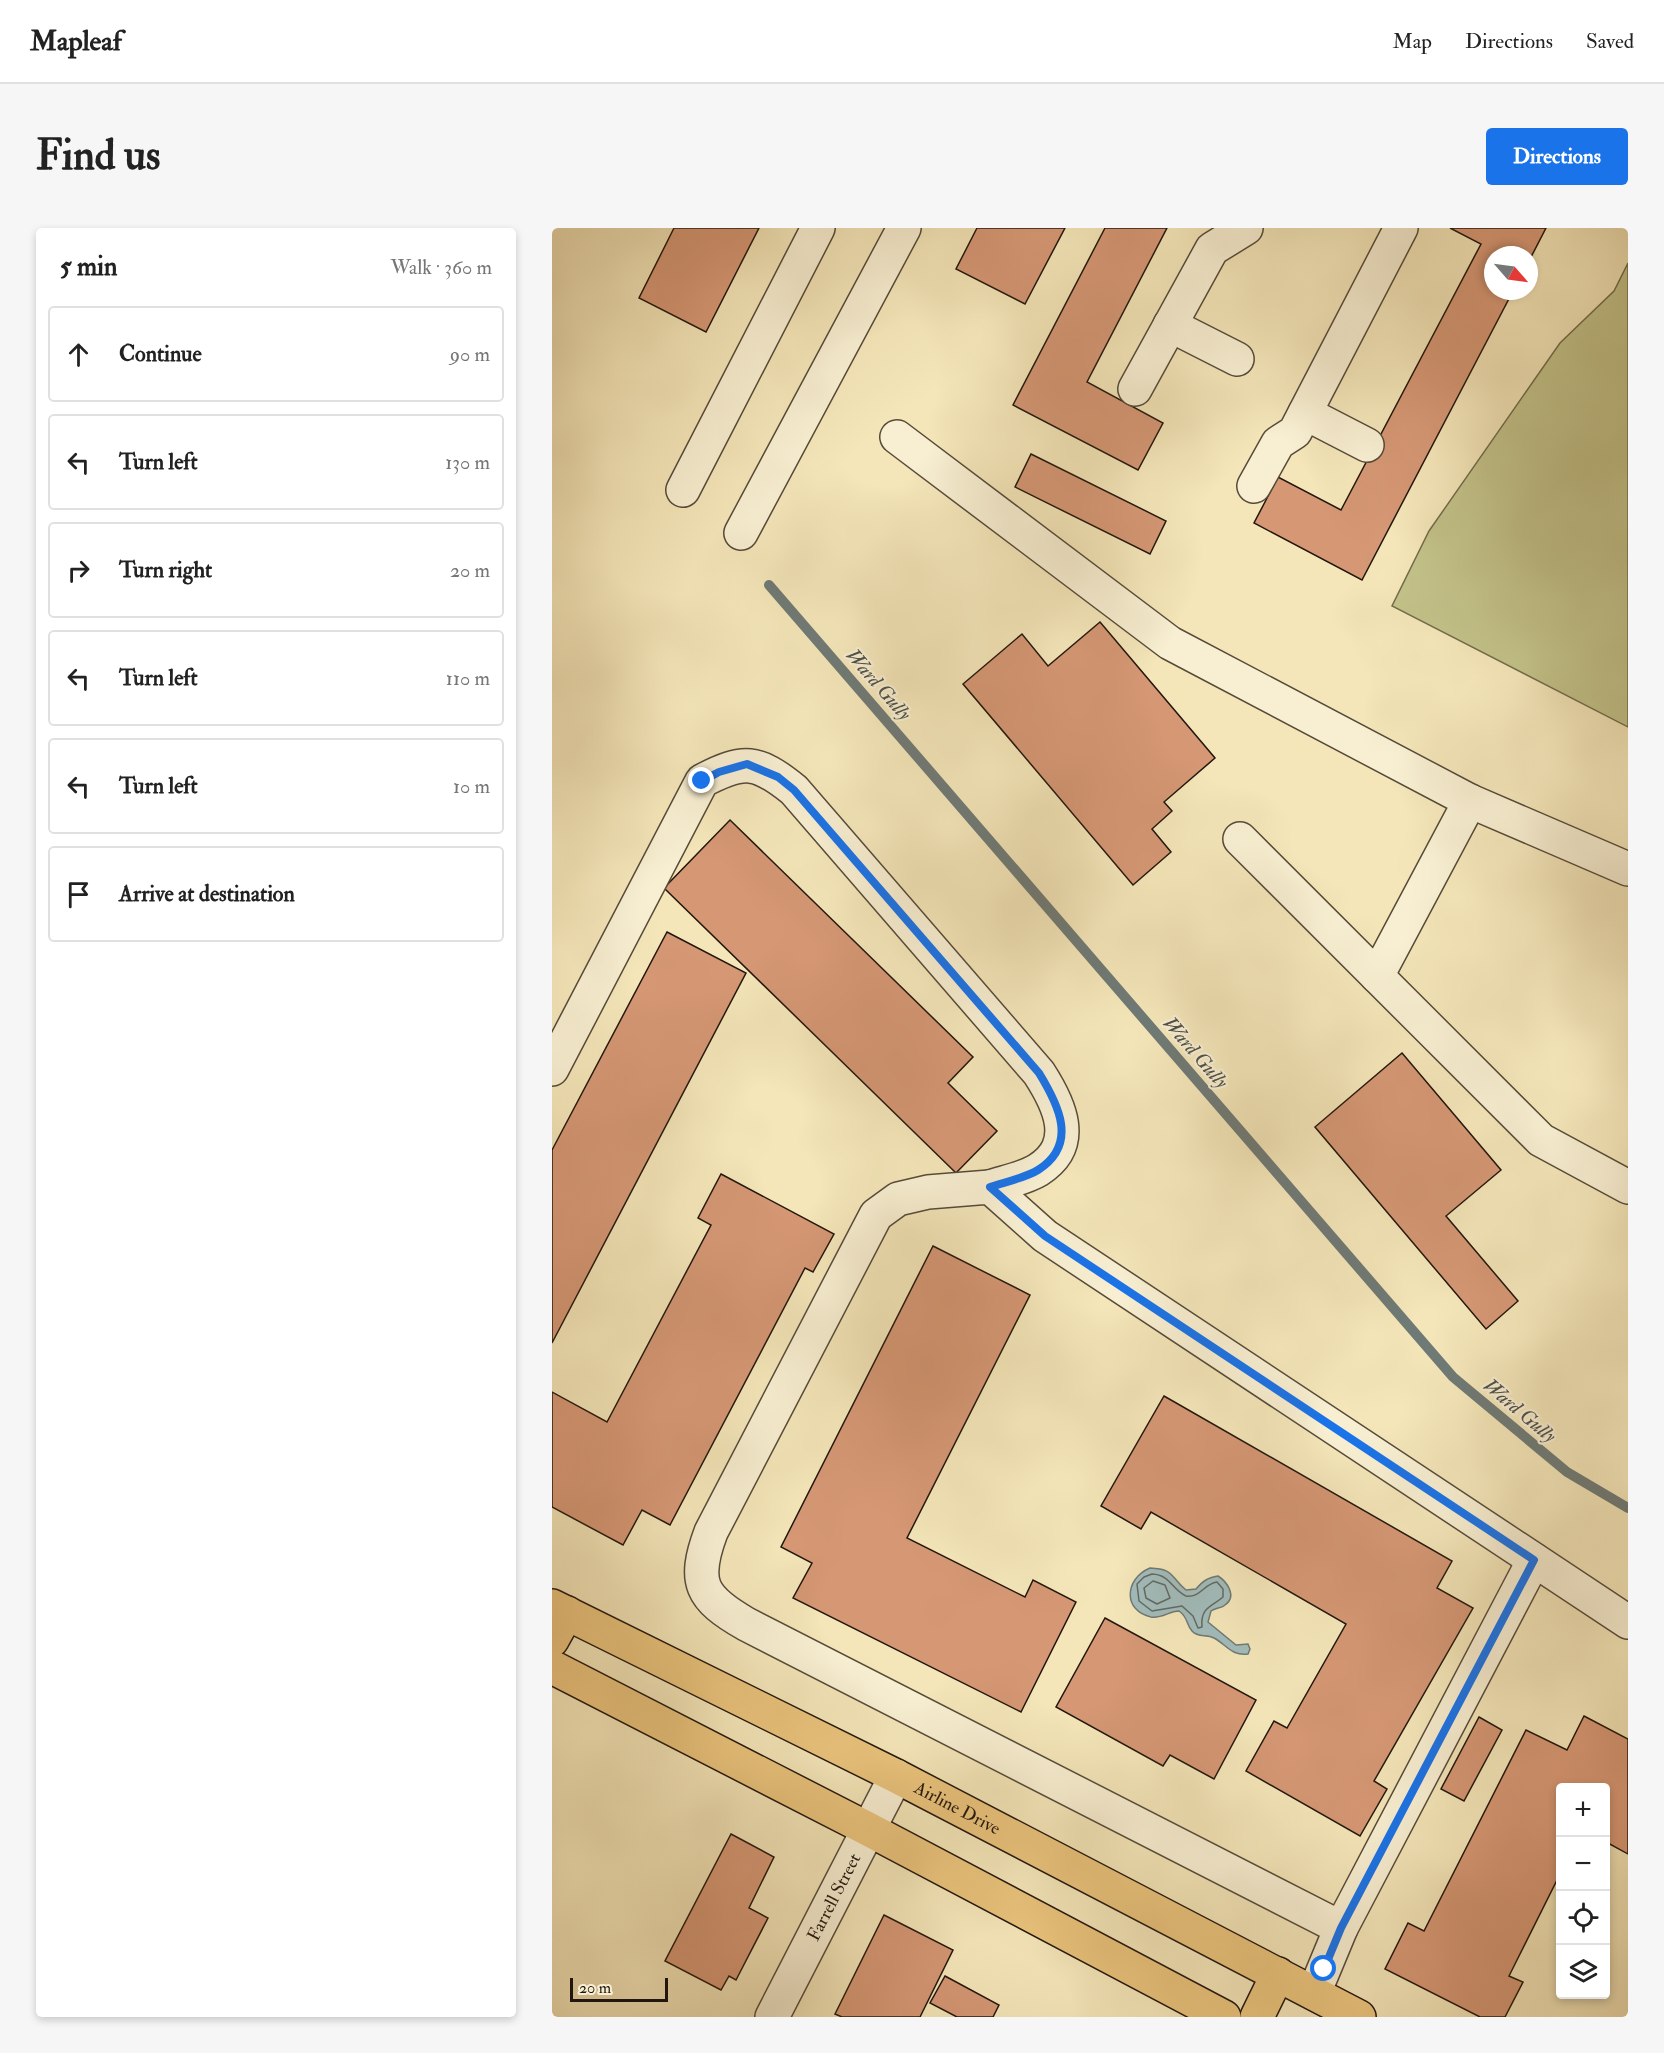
<!DOCTYPE html>
<meta charset="utf-8">
<style>
:root{--surface:#fff;--page:#f6f6f6;--text:#222;--muted:#767676;--line:#e0e0e0;--accent:#1a73e8}
body{margin:0;font-family:"IM FELL Double Pica",serif;background:var(--page);color:var(--text)}
.controls{position:absolute;right:18px;bottom:18px;display:grid;overflow:hidden;border-radius:6px;box-shadow:0 3px 9px #0003}
.controls button{width:54px;height:54px;display:grid;place-items:center;padding:0;border:0;border-bottom:2px solid var(--line);background:var(--surface);color:var(--text);font:30px sans-serif}
.compass{position:absolute;left:932px;top:18px;width:54px;height:54px;border-radius:50%;background:var(--surface);box-shadow:0 3px 9px #0003;rotate:118deg}
.scale{position:absolute;left:18px;bottom:15px;width:98px;box-sizing:border-box;padding-left:6px;border:3px solid #22170e;border-top:0;font-size:16px;line-height:21px;white-space:nowrap;color:#22170e;-webkit-text-stroke:4px #f8efd2;paint-order:stroke}
.stop{position:absolute;width:18px;height:18px;margin:-14px;border:4px solid #1a73e8;border-radius:50%;background:#fff}
.stop.end{background:#1a73e8;border-color:#fff;box-shadow:0 2px 6px #0008}
.list{margin:0;padding:0;list-style:none}
h2{display:flex;justify-content:space-between;align-items:center;height:78px;margin:0;padding:0 24px;font-size:26px}
h2 small{font-size:20px;font-weight:400;color:var(--muted)}
.list li{display:grid;grid-template-columns:39px 1fr auto;gap:18px;align-items:center;box-sizing:border-box;height:96px;margin:0 12px 12px;padding:0 12px;border:2px solid var(--line);border-radius:6px}
.list b{display:block;font-size:22px;white-space:nowrap}
.list em{font-size:20px;font-style:normal;color:var(--muted)}
.icon{flex:none;width:33px;height:33px;fill:none;stroke:currentColor;stroke-width:2;stroke-linecap:round;stroke-linejoin:round}
.map{position:relative;flex:none;width:1076px;height:1789px;overflow:hidden;border-radius:6px}
header{display:flex;align-items:center;gap:36px;box-sizing:border-box;height:84px;padding:0 30px;background:var(--surface);border-bottom:2px solid var(--line)}
header strong{font-size:28px}
nav{display:flex;gap:33px;margin-inline-start:auto;font-size:21px}
.intro{display:flex;align-items:center;justify-content:space-between;box-sizing:border-box;height:144px;padding:0 36px}
h1{margin:0;font-size:42px}
.button{padding:15px 27px;border-radius:6px;background:var(--accent);color:#fff;font-size:21px;font-weight:700}
main{display:flex;gap:36px;padding:0 36px}
aside{flex:1;background:var(--surface);border-radius:6px;box-shadow:0 3px 9px #0003}
.map>svg:first-child{display:block}
</style>
<header>
<strong>Mapleaf</strong>
<nav><a>Map</a><a>Directions</a><a>Saved</a></nav>
</header>
<div class="intro"><h1>Find us</h1><a class="button">Directions</a></div>
<main>
<aside>
<h2>5 min<small>Walk · 360 m</small></h2>
<ul class="list">
<li><svg class="icon" aria-label="ahead" viewBox="0 0 24 24"><path d="M12 20V5M6 11l6-6 6 6"/></svg><div><b>Continue</b></div><em>90 m</em></li>
<li><svg class="icon" aria-label="left" viewBox="0 0 24 24"><path d="M17 20v-9H6M10 6l-5 5 5 5"/></svg><div><b>Turn left</b></div><em>130 m</em></li>
<li><svg class="icon" aria-label="right" viewBox="0 0 24 24"><path d="M7 20v-9h11M14 6l5 5-5 5"/></svg><div><b>Turn right</b></div><em>20 m</em></li>
<li><svg class="icon" aria-label="left" viewBox="0 0 24 24"><path d="M17 20v-9H6M10 6l-5 5 5 5"/></svg><div><b>Turn left</b></div><em>110 m</em></li>
<li><svg class="icon" aria-label="left" viewBox="0 0 24 24"><path d="M17 20v-9H6M10 6l-5 5 5 5"/></svg><div><b>Turn left</b></div><em>10 m</em></li>
<li><svg class="icon" aria-label="arrive" viewBox="0 0 24 24"><path d="M6 21V4h12l-3 4 3 4H6"/></svg><div><b>Arrive at destination</b></div></li>
</ul>
</aside>
<div class="map">
<svg width="1076" height="1789" viewBox="0 0 1076 1789">
<rect width="100%" height="100%" fill="#f4e6b9"/>
<filter id="stains"><feTurbulence type="fractalNoise" baseFrequency=".00333" numOctaves="4"/><feColorMatrix values="0 0 0 0 .2 0 0 0 0 .09 0 0 0 0 .02 0 0 0 .5 -.17"/></filter>
<radialGradient id="worn" r=".72"><stop offset=".6" stop-color="#630" stop-opacity="0"/><stop offset="1" stop-color="#630" stop-opacity=".3"/></radialGradient>
<path fill="#c3c38a" stroke="#726d4c" stroke-width="1.5" d="M1076 35V499L840 378 877 303 1008 115 1062 63Z"/>
<path fill="#a2bcbb" stroke="#6f7a76" stroke-width="1.5" d="M598 1340C623 1341 618 1349 634 1362L644 1361C651 1353 655 1350 666 1348 674 1353 686 1368 673 1377 670 1380 663 1380 659 1383L656 1394 684 1417 696 1416 698 1421 696 1426C679 1428 675 1417 662 1410 654 1406 646 1410 640 1403 634 1396 636 1389 627 1383 617 1383 610 1391 599 1389 571 1383 572 1351 598 1340Z"/>
<g fill="none" stroke-linecap="round" stroke-linejoin="round">
<g stroke="#626a64" stroke-width="1.5">
<path d="M600 1346C619 1347 619 1361 634 1368 649 1370 651 1356 665 1354L671 1361V1369C660 1379 648 1379 650 1399L646 1400 641 1388 630 1378 600 1383 587 1373 585 1356 592 1349Z"/>
<path d="M601 1353 613 1357 618 1370 605 1376 594 1370 592 1360Z"/>
</g>
<path stroke="#6f7a76" stroke-width="10" d="M217 357 901 1149 1015 1244 1076 1280"/>
</g>
<g fill="#d59774" stroke="#22170e" stroke-width="1.5">
<path d="M122 0H207L154 104 87 70Z"/>
<path d="M425 0H513L473 76 404 41Z"/>
<path d="M553 0H615L535 154 611 195 586 242 461 177Z"/>
<path d="M898 0H994L977 33V27H941V63H961L810 352 702 295 726 249 789 282 929 16Z"/>
<path d="M479 226 614 293 598 326 463 259Z"/>
<path d="M548 394 663 530 612 574 620 583 600 601 619 624 581 657 411 456 470 406 496 438Z"/>
<path d="M178 592 421 829 396 855 445 903 404 945 112 660Z"/>
<path d="M115 704 194 745 0 1115V922Z"/>
<path d="M850 825 949 942 894 988 966 1073 934 1101 763 899Z"/>
<path d="M169 946 282 1006 261 1044 253 1040 118 1297 90 1282 71 1317 0 1279V1164L55 1194 159 997 146 990Z"/>
<path d="M381 1018 478 1067 355 1310 473 1369 481 1352 524 1374 469 1484 241 1370 260 1335 229 1319Z"/>
<path d="M612 1168 900 1333 885 1360 921 1380 822 1553 835 1561 808 1608 694 1543 722 1493 735 1500 794 1396 599 1284 589 1301 549 1278Z"/>
<path d="M553 1390 704 1472 662 1551 618 1527 611 1538 504 1479Z"/>
<path d="M1032 1488 1076 1511V1626L1054 1614V1560H1008V1646L957 1748 971 1754 953 1789H928L833 1741 856 1695 872 1703 974 1502 1015 1522Z"/>
<path d="M927 1489 950 1502 912 1573 889 1561Z"/>
<path d="M179 1606 222 1629 197 1680 216 1690 184 1752 177 1748 169 1762 113 1733Z"/>
<path d="M332 1687 401 1722 368 1789H290L283 1786Z"/>
<path d="M393 1748 447 1777 441 1789H405L378 1775Z"/>
</g>
<g fill="none" stroke-linecap="round" stroke-linejoin="round">
<g stroke="#564b39" stroke-width="36">
<g id="minor">
<path d="M618 97 685 131"/>
<path d="M583 161 660 21 694 0"/>
<path d="M753 185 815 217"/>
<path d="M345 209 618 415 918 573 1076 641"/>
<path d="M702 258 726 215 743 204 849 0"/>
<path d="M131 262 266 0"/>
<path d="M189 305 352 0"/>
<path d="M688 611 989 912 1076 959"/>
<path d="M825 748 918 573"/>
<path d="M0 841 150 553C192 531 205 532 242 562L487 845C507 876 527 916 486 942 473 950 453 954 438 959"/>
<path d="M789 1700 982 1332"/>
<path d="M762 1765 789 1700 194 1396C149 1370 140 1355 159 1304L324 987 346 971 376 964 438 959 493 1008 1076 1394"/>
<path id="s1" d="M220 1789 344 1548"/>
</g>
</g>
<g stroke="#22170e" stroke-width="36">
<g id="major">
<path id="s2" d="M0 1378 344 1548 807 1789"/>
<path d="M0 1412 15 1385"/>
<path d="M0 1439 316 1601 672 1789"/>
<path d="M705 1789 726 1746"/>
</g>
</g>
<use href="#minor" stroke="#f8efd2" stroke-width="33"/>
<use href="#major" stroke="#eac37c" stroke-width="33"/>
</g>
<g fill="none" stroke-linecap="round" stroke-linejoin="round">
<path stroke="#1a73e8" stroke-width="8" d="M150 553 167 544 195 536 226 549 242 562 487 845C506 876 527 916 486 942 473 950 453 954 438 959L493 1008 982 1332 789 1700 772 1741"/>
</g>
<g text-anchor="middle" stroke-width="4.5" stroke-linejoin="round" paint-order="stroke">
<g font-size="18" fill="#22170e" stroke="#f8efd2">
<text dy="6" stroke="none"><textPath href="#s2" startOffset="453">Airline Drive</textPath></text>
<text dy="6" stroke="none"><textPath href="#s1" startOffset="135">Farrell Street</textPath></text>
</g>
<g font-size="20" font-style="italic" fill="#4f514b" stroke="#f8efd2">
<text transform="translate(327 456) rotate(49)" y="7">Ward Gully</text>
<text transform="translate(644 824) rotate(49)" y="7">Ward Gully</text>
<text transform="translate(968 1182) rotate(40)" y="7">Ward Gully</text>
</g>
</g>
<rect width="100%" height="100%" filter="url(#stains)"/>
<rect width="100%" height="100%" fill="url(#worn)"/>
</svg>
<div class="controls">
<button>+</button>
<button>−</button>
<button><svg class="icon" aria-label="locate" viewBox="0 0 24 24"><circle cx="12" cy="12" r="6"/><path d="M12 2v4M12 18v4M2 12h4M18 12h4"/></svg></button>
<button><svg class="icon" aria-label="layers" viewBox="0 0 24 24"><path d="M12 4l9 5-9 5-9-5zM3 14l9 5 9-5"/></svg></button>
</div>
<svg class="compass" viewBox="-18 -18 36 36"><path d="M0-13l5 13h-10z" fill="#e53935"/><path d="M0 13l5-13h-10z" fill="#767676"/></svg>
<div class="scale">20 m</div>
<div class="stop" style="left:772px;top:1741px"></div>
<div class="stop end" style="left:150px;top:553px"></div>
</div>
</main>
